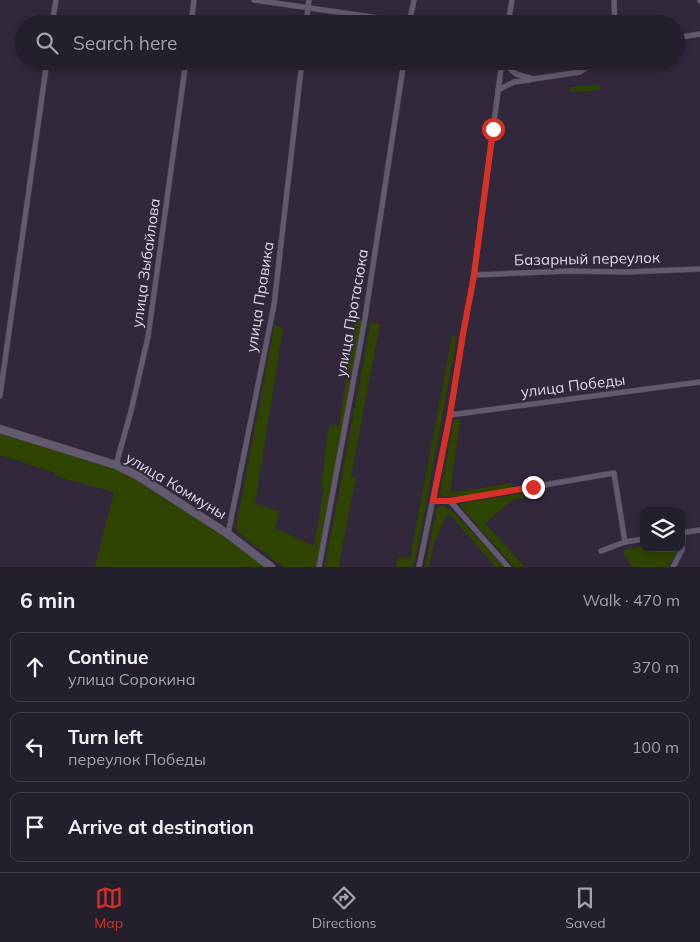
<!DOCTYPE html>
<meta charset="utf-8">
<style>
:root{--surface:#251e2d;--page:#312b39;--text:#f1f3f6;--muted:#a3a2aa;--line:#423c49;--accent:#d93025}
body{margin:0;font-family:Mulish,sans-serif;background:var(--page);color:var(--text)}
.controls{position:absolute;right:15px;bottom:15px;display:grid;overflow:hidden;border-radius:10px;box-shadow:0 2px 8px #0003}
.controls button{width:45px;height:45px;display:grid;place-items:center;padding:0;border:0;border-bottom:1px solid var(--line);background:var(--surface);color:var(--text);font:25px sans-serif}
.stop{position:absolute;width:15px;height:15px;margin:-11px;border:4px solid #d93025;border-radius:50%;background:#fff}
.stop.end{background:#d93025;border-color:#fff;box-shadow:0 1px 5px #0008}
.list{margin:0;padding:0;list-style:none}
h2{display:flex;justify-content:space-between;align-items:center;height:65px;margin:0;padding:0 20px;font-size:21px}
h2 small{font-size:16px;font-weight:400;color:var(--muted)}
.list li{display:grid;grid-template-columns:32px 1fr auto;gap:15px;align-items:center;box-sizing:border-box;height:70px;margin:0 10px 10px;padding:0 10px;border:1px solid var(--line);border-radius:10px}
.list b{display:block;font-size:19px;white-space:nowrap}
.list p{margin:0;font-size:16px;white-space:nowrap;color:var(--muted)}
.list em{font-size:16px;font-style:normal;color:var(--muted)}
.icon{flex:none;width:28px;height:28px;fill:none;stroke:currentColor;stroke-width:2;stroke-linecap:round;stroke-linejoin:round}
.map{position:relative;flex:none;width:700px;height:567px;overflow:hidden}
.search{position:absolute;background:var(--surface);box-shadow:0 2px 8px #0003;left:15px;right:15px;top:15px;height:55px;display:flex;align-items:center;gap:12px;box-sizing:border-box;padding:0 18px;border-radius:28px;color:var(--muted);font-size:19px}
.sheet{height:305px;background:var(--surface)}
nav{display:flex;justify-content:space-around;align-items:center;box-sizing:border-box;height:70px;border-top:1px solid var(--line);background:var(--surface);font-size:14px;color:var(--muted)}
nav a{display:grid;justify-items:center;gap:2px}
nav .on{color:var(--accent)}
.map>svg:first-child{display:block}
</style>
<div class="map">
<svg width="700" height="567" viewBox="0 0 700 567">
<rect width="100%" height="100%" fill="#31283c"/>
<g fill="#304401">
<path d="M599 85 600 90 570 92V87Z"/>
<path d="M278 308 275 325 283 328 255 504 279 511 275 528 314 546 324 488 321 487 329 425 339 426 355 319 362 320 340 453 318 567H283L239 533 236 527Z"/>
<path d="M371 322 380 324 351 476 356 478 339 564 341 567H325Z"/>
<path d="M452 336 457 337 418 547 413 567H396L398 557 410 559Z"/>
<path d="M454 419H460L450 493 512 483 513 489 449 497 440 495Z"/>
<path d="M0 434 96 462 136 478 226 536 268 567H95L114 492 55 476V473L0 455Z"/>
<path d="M536 491 537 497 514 499 485 523 525 567H514L459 504Z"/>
<path d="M442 505 449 509 458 517 504 567H496L450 515 446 516 434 543 429 567H425L437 509Z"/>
<path d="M644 546V548H679L668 567H632L622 550Z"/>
</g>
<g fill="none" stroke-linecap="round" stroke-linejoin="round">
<g stroke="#4c4455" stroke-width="6">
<g id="street">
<path d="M254 0 421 24"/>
<path d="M614 0 615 24"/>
<path d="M700 0V1"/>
<path d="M52 24 56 0"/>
<path d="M191 24 194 0"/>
<path d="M306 24 309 0"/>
<path d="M409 24 414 0"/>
<path d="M508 24 512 0"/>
<path d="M676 38 700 34"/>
<path d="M499 61 502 62 516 74 533 79 580 72 596 61"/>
<path d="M498 90 514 82 530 80"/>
<path d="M474 275 570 271 626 272 700 269"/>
<path d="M0 396 47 61"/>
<path d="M450 415 700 382"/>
<path d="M116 465 131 411 148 337 186 61"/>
<path d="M433 501H450L614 473 625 542"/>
<path d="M450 501 508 567"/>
<path d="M681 533 700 530"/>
<path d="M228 534 274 305 302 61"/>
<path d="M601 551 625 542 644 539"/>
<path d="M319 567 365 318 404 61"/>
<path d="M419 567 450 415 463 334 474 275 502 61"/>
<path d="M673 567 682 550 683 533"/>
</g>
</g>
<g stroke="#4c4455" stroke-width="9">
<path id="secondary" d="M0 429 116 465 138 476 228 534 271 567"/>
</g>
<use href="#street" stroke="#645a70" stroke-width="5"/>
<use href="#secondary" stroke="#645a70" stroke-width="8"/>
</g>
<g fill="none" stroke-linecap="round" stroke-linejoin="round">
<path stroke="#d93025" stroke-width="6" d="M493 129 474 275 463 334 450 415 433 501H450L533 487"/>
</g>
<g text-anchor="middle" stroke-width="4" stroke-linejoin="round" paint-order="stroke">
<g font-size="15" fill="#ded8e5" stroke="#31283c">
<text transform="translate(587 259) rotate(-1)" y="5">Базарный переулок</text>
<text transform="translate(146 263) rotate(-82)" y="5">улица Зыбайлова</text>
<text transform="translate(260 297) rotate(-81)" y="5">улица Правика</text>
<text transform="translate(352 313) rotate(-80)" y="5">улица Протасюка</text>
<text transform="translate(573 386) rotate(-7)" y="5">улица Победы</text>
<text transform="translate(176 486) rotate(31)" y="5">улица Коммуны</text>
</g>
</g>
</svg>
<div class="controls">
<button><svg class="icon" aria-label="layers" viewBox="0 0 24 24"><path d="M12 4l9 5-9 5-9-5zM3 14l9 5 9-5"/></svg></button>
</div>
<div class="stop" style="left:493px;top:129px"></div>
<div class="stop end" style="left:533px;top:487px"></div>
<div class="search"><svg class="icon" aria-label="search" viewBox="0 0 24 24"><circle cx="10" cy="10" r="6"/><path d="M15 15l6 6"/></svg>Search here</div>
</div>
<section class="sheet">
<h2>6 min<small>Walk · 470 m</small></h2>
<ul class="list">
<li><svg class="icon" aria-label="ahead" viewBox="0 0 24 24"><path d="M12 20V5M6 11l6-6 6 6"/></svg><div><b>Continue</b><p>улица Сорокина</p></div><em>370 m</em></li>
<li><svg class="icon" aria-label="left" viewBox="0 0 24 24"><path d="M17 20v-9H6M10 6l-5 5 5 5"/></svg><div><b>Turn left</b><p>переулок Победы</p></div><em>100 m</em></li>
<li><svg class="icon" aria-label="arrive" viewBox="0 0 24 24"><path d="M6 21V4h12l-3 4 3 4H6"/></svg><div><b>Arrive at destination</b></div></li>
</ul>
</section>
<nav>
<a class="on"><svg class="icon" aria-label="map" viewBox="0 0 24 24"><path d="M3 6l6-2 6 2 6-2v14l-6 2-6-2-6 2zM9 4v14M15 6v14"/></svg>Map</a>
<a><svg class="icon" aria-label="directions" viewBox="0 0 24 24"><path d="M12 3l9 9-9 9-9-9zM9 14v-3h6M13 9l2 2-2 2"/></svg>Directions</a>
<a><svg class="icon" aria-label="saved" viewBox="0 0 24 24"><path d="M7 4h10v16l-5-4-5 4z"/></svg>Saved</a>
</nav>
